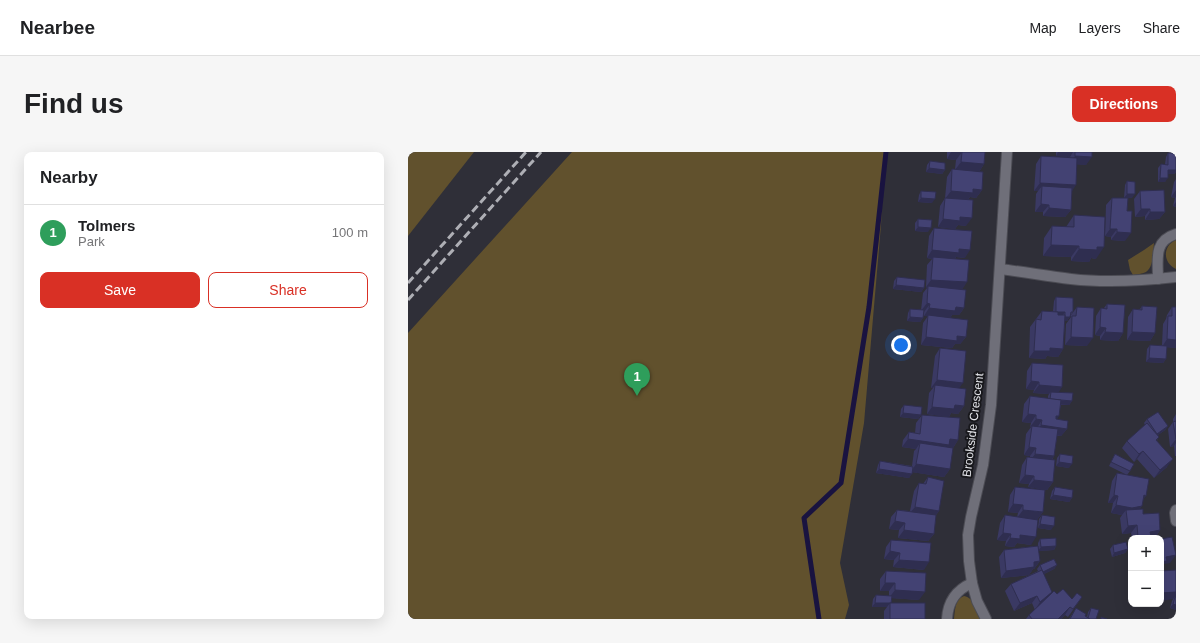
<!DOCTYPE html>
<meta charset="utf-8">
<style>
:root{--surface:#fff;--page:#f6f6f6;--text:#202124;--muted:#757577;--line:#e0e0e0;--accent:#d93025}
body{margin:0;font-family:Helvetica,sans-serif;background:var(--page);color:var(--text)}
.controls{position:absolute;right:12px;bottom:12px;display:grid;overflow:hidden;border-radius:8px;box-shadow:0 4px 16px #0002}
.controls button{width:36px;height:36px;display:grid;place-items:center;padding:0;border:0;border-bottom:1px solid var(--line);background:var(--surface);color:var(--text);font:20px sans-serif}
.you{position:absolute;left:493px;top:193px;width:14px;height:14px;margin:-10px;border:3px solid #fff;border-radius:50%;background:#1a73e8;box-shadow:0 0 0 6px #1a73e833}
.badge{display:grid;place-items:center;width:26px;height:26px;border-radius:50%;background:var(--accent);color:#fff;font-size:13px;font-weight:700}
.pin{position:absolute;translate:-50% -33px;filter:drop-shadow(0 1px 2px #0008)}
.pin::after{content:'';position:absolute;top:21px;width:14px;height:12px;background:inherit;clip-path:polygon(0 0,100% 0,50% 100%)}
.list{margin:0;padding:0;list-style:none}
h2{display:flex;justify-content:space-between;align-items:center;height:52px;margin:0;padding:0 16px;font-size:17px}
h2 small{font-size:13px;font-weight:400;color:var(--muted)}
.list li{display:grid;grid-template-columns:26px 1fr auto;gap:12px;align-items:center;box-sizing:border-box;height:56px;padding:0 16px;border-top:1px solid var(--line)}
.list b{display:block;font-size:15px;white-space:nowrap}
.list p{margin:0;font-size:13px;white-space:nowrap;color:var(--muted)}
.list em{font-size:13px;font-style:normal;color:var(--muted)}
.actions{display:flex;gap:8px;padding:12px 16px}
.actions a{flex:1;padding:9px 0;border:1px solid var(--accent);border-radius:8px;text-align:center;font-size:14px;color:var(--accent)}
.actions .main{background:var(--accent);color:#fff}
.map{position:relative;flex:none;width:768px;height:467px;overflow:hidden;border-radius:8px}
header{display:flex;align-items:center;gap:24px;box-sizing:border-box;height:56px;padding:0 20px;background:var(--surface);border-bottom:1px solid var(--line)}
header strong{font-size:19px}
nav{display:flex;gap:22px;margin-inline-start:auto;font-size:14px}
.intro{display:flex;align-items:center;justify-content:space-between;box-sizing:border-box;height:96px;padding:0 24px}
h1{margin:0;font-size:28px}
.button{padding:10px 18px;border-radius:8px;background:var(--accent);color:#fff;font-size:14px;font-weight:700}
main{display:flex;gap:24px;padding:0 24px}
aside{flex:1;background:var(--surface);border-radius:8px;box-shadow:0 4px 16px #0002}
.map>svg:first-child{display:block}
</style>
<header>
<strong>Nearbee</strong>
<nav><a>Map</a><a>Layers</a><a>Share</a></nav>
</header>
<div class="intro"><h1>Find us</h1><a class="button">Directions</a></div>
<main>
<aside>
<h2>Nearby<small></small></h2>
<ul class="list">
<li><span class="badge" style="background:#2e9e5b">1</span><div><b>Tolmers</b><p>Park</p></div><em>100 m</em></li>
</ul>
<div class="actions"><a class="main">Save</a><a>Share</a></div>
</aside>
<div class="map">
<svg width="768" height="467" viewBox="0 0 768 467">
<rect width="100%" height="100%" fill="#2f2f38"/>
<g fill="#61512d">
<path d="M0 0H66L0 84Z"/>
<path d="M164 0H477L473 73 456 271 432 411 441 453 437 467H0V181Z"/>
<path d="M768 88V117C755 111 754 94 768 88Z"/>
<path d="M746 91C745 99 746 115 738 120 734 122 729 122 725 123L722 118 720 108 736 98Z"/>
<path d="M556 444C567 446 568 459 572 467H546C547 458 547 447 556 444Z"/>
</g>
<g fill="none" stroke-linecap="round" stroke-linejoin="round">
<path stroke="#191340" stroke-width="5" d="M411 467 396 366 433 331 461 155 478 0"/>
<g stroke="#4c4c54" stroke-width="12">
<g id="minor">
<path d="M592 117C616 120 639 124 663 127 698 131 733 129 768 125"/>
<path d="M750 127C750 108 745 89 768 82"/>
<path d="M768 358 767 361 768 369"/>
<path d="M539 467C540 449 548 438 564 431"/>
<path d="M578 467 569 449 564 431 561 409 560 383 563 365 575 313 583 253 599 0"/>
</g>
</g>
<use href="#minor" stroke="#6f6f79" stroke-width="10"/>
<g stroke="#aeafb5" stroke-width="3" stroke-dasharray="8 4" stroke-linecap="butt">
<path d="M0 131 118 0"/>
<path d="M0 148 133 0"/>
</g>
</g>
<g fill="#3a3963">
<path d="M539 0H577L576 12 571 20 574 38 568 46 562 45 560 48 558 74 550 73 547 77 530 75 532 54 537 46 539 25 544 17H547L548 8 539 7Z"/>
<path d="M648 0H684L678 13 669 12 664 39 663 58 657 65 635 64V60H627L628 42 630 39H626L628 12 633 4 662 6V5L648 4Z"/>
<path d="M760 1H768V20L766 22H760L757 30H750V16L753 12H757L758 5Z"/>
<path d="M522 9 537 18 534 22 518 20 519 13Z"/>
<path d="M768 27V55L765 54 767 46 763 45 766 30Z"/>
<path d="M719 29 724 46H716L717 33Z"/>
<path d="M513 39 524 51 510 50 511 43Z"/>
<path d="M732 39 757 60 751 67 737 68V64L727 65 726 47Z"/>
<path d="M704 46 717 89 703 88V85L697 84 698 53Z"/>
<path d="M666 63 688 107 683 106 681 110 663 109V105L635 104 636 86 644 74 658 75Z"/>
<path d="M510 67 520 80 507 79V71Z"/>
<path d="M526 76 557 106 548 105 547 107 554 137 556 156 551 163H544L542 166 558 185 552 192H547L544 196 513 193 515 171 520 164H516V160H515V166L512 170 499 169 500 161 502 157 513 158 515 141 519 136 518 135 519 113 524 107 519 106 521 84Z"/>
<path d="M489 125 516 136 513 140 485 137 486 129Z"/>
<path d="M648 145 665 160 659 169H657L655 197 650 205 639 204 637 207 621 206 622 175 634 159H645L646 149Z"/>
<path d="M699 152 715 181 710 189 692 188V184L687 183 688 164 693 156H696Z"/>
<path d="M734 154 747 181 742 189 719 188 720 165 725 157H732Z"/>
<path d="M669 155 679 194 657 193 658 172 663 165V163Z"/>
<path d="M764 155H768V196L759 195 758 207 755 211 738 210 739 197 742 193H754L755 172 758 167 759 163Z"/>
<path d="M532 196 551 236 556 254 550 262 543 261 541 265 519 262 521 241 525 236H523L527 204Z"/>
<path d="M624 211 654 235 650 240 664 249 661 253H653L649 267 659 277 653 284H649L646 304 644 308 645 330 639 338 620 335 621 332 611 331 614 313 619 305H622V304L616 303 618 282 623 275H622L623 271 614 270 616 252 622 244 640 247V244L641 242 625 241 626 238 618 237 619 219Z"/>
<path d="M496 253 513 263 510 267 492 265 493 257Z"/>
<path d="M768 262V304H767L766 294 762 295 760 277 765 270V267Z"/>
<path d="M514 263 550 288 545 296 539 295 542 317 536 325 504 320 501 326 468 321 470 313 472 309 504 314 506 299 508 297 494 295 495 288 501 280 507 281 508 271Z"/>
<path d="M739 267 760 274 757 278 750 283 751 285 749 288 759 315 746 326 729 307 726 310 714 296 719 289 737 273 736 271Z"/>
<path d="M652 302 661 316 648 314 649 306Z"/>
<path d="M707 302 722 319 719 323 735 349 732 357 735 362 752 378 747 386H724L723 381 714 382 712 366 714 363 703 361 705 351H700L704 329 709 321 717 322 701 314Z"/>
<path d="M520 325 531 359 528 363 526 382 520 389 490 386 491 378 481 377 483 365 489 358 502 359 506 339 511 331 515 332Z"/>
<path d="M607 335 635 360 629 368 623 393 609 391 606 395 597 394 598 389 589 388 592 371 597 363 609 365 610 361 600 360 602 343Z"/>
<path d="M647 335 664 346 661 350 642 347 644 339Z"/>
<path d="M634 363 643 378 630 376 631 367Z"/>
<path d="M632 387 648 394 646 398 630 399 632 409 626 417H625L621 423 593 426 591 405 596 398 630 394V391Z"/>
<path d="M483 388 516 418 485 415 486 408 476 407 478 395Z"/>
<path d="M705 393 720 397 717 401 704 405 702 397Z"/>
<path d="M723 397V411L721 401Z"/>
<path d="M632 413H649L646 417 636 422 642 443 649 442 664 447 674 445 660 465 657 463 653 467H618L621 463 627 458 624 451 606 459 597 439 603 432 630 419 629 417Z"/>
<path d="M768 418V458L762 456 764 449 765 447Z"/>
<path d="M478 419 511 448 484 446 483 451 517 467H476V459L479 455H464L465 447 468 443 481 444V439H472V427Z"/>
<path d="M668 456 679 465 680 460 683 456 688 467H661Z"/>
</g>
<g fill="#2f2e50">
<path d="M543 0H554L548 8 539 7Z"/>
<path d="M650 0H665L662 5 648 4Z"/>
<path d="M667 4 684 5 678 13 661 12Z"/>
<path d="M553 10 576 12 571 20 547 18Z"/>
<path d="M521 16 537 18 534 22 518 20Z"/>
<path d="M760 18H768V20L766 22H757Z"/>
<path d="M752 26H760L757 30H750Z"/>
<path d="M632 31 668 33 663 41 634 34 630 39H626Z"/>
<path d="M565 37 574 38 568 46 562 45 559 49 537 47 543 39Z"/>
<path d="M768 38V45L767 46 763 45Z"/>
<path d="M719 42H727L724 46H716Z"/>
<path d="M513 46 527 47 524 51 510 50Z"/>
<path d="M768 50V55L765 54Z"/>
<path d="M633 52 641 53 635 60H627Z"/>
<path d="M641 56 663 58 657 65 635 64Z"/>
<path d="M733 57H742L737 64 727 65Z"/>
<path d="M742 60H757L751 67 737 68Z"/>
<path d="M552 65 564 66 558 74 550 73 547 77 530 75 535 67Z"/>
<path d="M510 75 523 76 520 80 507 79Z"/>
<path d="M702 77H709L703 85 697 84Z"/>
<path d="M709 80 723 81 717 89 703 88Z"/>
<path d="M643 93 671 94 663 105 635 104Z"/>
<path d="M689 95H696L688 107 683 106 681 110 663 109 671 97Z"/>
<path d="M551 97 562 98 557 106 548 105 546 108 525 105 524 107 519 106 524 98Z"/>
<path d="M523 128 559 130 554 138 520 134 519 136 518 135Z"/>
<path d="M488 133 516 136 513 140 485 137Z"/>
<path d="M519 151 522 152 516 160 513 159Z"/>
<path d="M548 155 556 156 551 163H544L542 167 516 164 521 156Z"/>
<path d="M648 160H657L654 164H645Z"/>
<path d="M502 165 515 166 512 170 499 169Z"/>
<path d="M657 165H662L659 169H654Z"/>
<path d="M692 175 698 176 692 184 687 183Z"/>
<path d="M697 180 715 181 710 189 692 188Z"/>
<path d="M724 180 747 181 742 189 719 188Z"/>
<path d="M549 184 558 185 552 192H547L544 196 513 193 518 185Z"/>
<path d="M663 185 685 186 679 194 657 193Z"/>
<path d="M759 187 768 188V196L754 195Z"/>
<path d="M642 196 655 197 650 205 639 204 637 207 621 206 626 199Z"/>
<path d="M741 206 758 207 755 211 738 210Z"/>
<path d="M529 228 555 231 549 239 527 233 525 236H523Z"/>
<path d="M623 229 631 230 626 238 618 237Z"/>
<path d="M631 233 654 235 649 243 643 240 641 242 625 241Z"/>
<path d="M642 248 664 249 661 253 640 252Z"/>
<path d="M547 253 556 254 550 262 543 261 541 265 519 262 524 255Z"/>
<path d="M495 261 513 263 510 267 492 265Z"/>
<path d="M620 262 628 263 623 271 614 270Z"/>
<path d="M648 264H651L646 272Z"/>
<path d="M628 267 634 268 629 276 624 274 623 275H622Z"/>
<path d="M633 273 659 277 653 284 628 281Z"/>
<path d="M760 274 757 278 746 286 749 282Z"/>
<path d="M500 287H542L550 288 545 296 512 291 508 297 494 295Z"/>
<path d="M768 287V291L766 294 762 295Z"/>
<path d="M621 295 628 296 622 304 616 303Z"/>
<path d="M735 299 729 307 726 310 731 302Z"/>
<path d="M627 302 646 304 641 312 622 309Z"/>
<path d="M765 307 759 315 746 326 752 318Z"/>
<path d="M651 310 664 312 661 316 648 314Z"/>
<path d="M508 312 542 317 536 325 503 320Z"/>
<path d="M471 317 504 322 501 326 468 321Z"/>
<path d="M617 323 626 324 621 332 611 331Z"/>
<path d="M626 328 645 330 639 338 620 335Z"/>
<path d="M645 343 664 346 661 350 642 347Z"/>
<path d="M706 343 710 344 705 351H700Z"/>
<path d="M736 343 738 344 733 351Z"/>
<path d="M605 352 615 353 610 361 600 360Z"/>
<path d="M708 353 734 354 728 362 718 358 714 363 703 361Z"/>
<path d="M507 355 531 359 525 367 501 362Z"/>
<path d="M615 358 635 360 629 368 609 366Z"/>
<path d="M487 369 497 371 491 378 481 377Z"/>
<path d="M632 372 646 374 643 378 630 376Z"/>
<path d="M729 373 723 381 714 382 720 374Z"/>
<path d="M496 378 526 382 520 389 490 386Z"/>
<path d="M752 378 747 386H729L730 385 742 380Z"/>
<path d="M595 381 603 382 598 389 589 388Z"/>
<path d="M612 383 628 385 623 393 609 391 606 395 597 394 602 386Z"/>
<path d="M648 394 646 398 630 399 633 395Z"/>
<path d="M720 397 717 401 704 405 706 401Z"/>
<path d="M482 399 492 401 486 408 476 407Z"/>
<path d="M768 403 762 411 756 412 753 417V410L758 405Z"/>
<path d="M491 408 521 410 516 418 485 415Z"/>
<path d="M632 409 626 417H625L621 423 593 426 598 419 626 410Z"/>
<path d="M649 413 646 417 632 424 635 420Z"/>
<path d="M477 431H487L481 439H472Z"/>
<path d="M487 438 517 440 511 448 481 446Z"/>
<path d="M644 440 639 448 627 458 632 450Z"/>
<path d="M768 440V445H767L765 447 753 449V441Z"/>
<path d="M629 444 624 451 606 459 612 451Z"/>
<path d="M467 451H482L479 455H464Z"/>
<path d="M765 452 768 453V458L762 456Z"/>
<path d="M662 455 657 463 653 467H650Z"/>
</g>
<g fill="#434273" stroke="#2f2e50">
<path d="M554 0H577L576 12 553 10Z"/>
<path d="M667 0H684V5L667 4Z"/>
<path d="M760 1H768V18H760V26H752L753 12 760 13Z"/>
<path d="M633 4 669 6 668 33 632 31Z"/>
<path d="M522 9 537 11V18L521 16Z"/>
<path d="M544 17 575 20 574 38 565 37V41L543 39Z"/>
<path d="M719 29 727 30V42H719Z"/>
<path d="M634 34 664 36 663 58 641 56V53L633 52Z"/>
<path d="M756 38 757 60H742V57H733L732 39Z"/>
<path d="M513 39 528 40 527 47 513 46Z"/>
<path d="M537 46 565 48 564 66 552 65V69L535 67Z"/>
<path d="M704 46H720L719 59H724L723 81 709 80V77H702Z"/>
<path d="M666 63 697 65 696 95H689V98L671 97V94L643 93 644 74 666 75Z"/>
<path d="M510 67 524 68 523 76 510 75Z"/>
<path d="M526 76 564 79 562 98 551 97V101L524 98Z"/>
<path d="M525 105 561 108 559 130 523 128Z"/>
<path d="M489 125 517 128 516 136 488 133Z"/>
<path d="M520 134 558 138 556 156 548 155 547 159 521 156 522 152 519 151Z"/>
<path d="M648 145 665 146V160H663L662 165H657V160H648Z"/>
<path d="M699 152 717 153 715 181 697 180 698 176 692 175 693 156 699 157Z"/>
<path d="M734 154 749 155 747 181 724 180 725 157 734 158Z"/>
<path d="M669 155 686 156 685 186 663 185 664 164H668Z"/>
<path d="M764 155H768V188L759 187 760 164H764Z"/>
<path d="M502 157 516 158 515 166 502 165Z"/>
<path d="M634 159 650 160V163H657L655 197 642 196V199H626L628 167 633 168Z"/>
<path d="M520 163 560 168 558 185 549 184V189L518 185Z"/>
<path d="M742 193 759 194 758 207 741 206Z"/>
<path d="M532 196 558 199 555 231 529 228Z"/>
<path d="M624 211 655 213 654 235 631 233V230L623 229Z"/>
<path d="M527 233 558 237 556 254 547 253 546 257 524 255Z"/>
<path d="M643 240 665 241 664 249 642 247Z"/>
<path d="M622 244 653 248 651 264H648V267L660 269 659 277 633 273 634 268 628 267V263L620 262Z"/>
<path d="M496 253 514 255 513 263 495 261Z"/>
<path d="M750 260 760 274 749 282 739 267Z"/>
<path d="M514 263 552 266 550 288 542 287 541 293 500 287 501 280 512 282Z"/>
<path d="M768 269V287L765 270Z"/>
<path d="M739 271 751 285 748 288 765 307 752 318 735 299 731 302 719 289Z"/>
<path d="M624 274 650 277 646 304 627 302 628 296 621 295Z"/>
<path d="M512 291 545 296 542 317 508 312Z"/>
<path d="M652 302 665 304 664 312 651 310Z"/>
<path d="M707 302 726 312 722 319 703 310Z"/>
<path d="M619 305 647 308 645 330 626 328V324L617 323Z"/>
<path d="M472 309 505 315 504 322 471 317Z"/>
<path d="M709 321 741 327 738 344 736 343 734 354 724 356 708 353 710 344 706 343Z"/>
<path d="M520 325 536 329 531 359 507 355 511 331 518 332Z"/>
<path d="M607 335 637 338 635 360 615 358V353L605 352Z"/>
<path d="M647 335 665 338 664 346 645 343Z"/>
<path d="M735 357V362L751 361 752 378 742 380 743 384 730 385 729 373 720 374 718 358Z"/>
<path d="M489 358 528 363 526 382 496 378 497 371 487 369Z"/>
<path d="M597 363 630 368 628 385 612 383V387L602 386 603 382 595 381Z"/>
<path d="M634 363 647 365 646 374 632 372Z"/>
<path d="M764 385 768 403 758 405 759 409 753 410V387Z"/>
<path d="M648 386V394L633 395 632 387Z"/>
<path d="M483 388 523 391 521 410 491 408 492 401 482 399Z"/>
<path d="M718 390 720 397 706 401 705 393Z"/>
<path d="M630 394 632 409 626 410V415L598 419 596 398Z"/>
<path d="M646 407 649 413 635 420 632 413Z"/>
<path d="M634 418 644 440 632 450 629 444 612 451 603 432Z"/>
<path d="M768 418V440L753 441V419Z"/>
<path d="M478 419 518 421 517 440 487 438V431H477Z"/>
<path d="M655 437 664 447 669 441 674 445 665 457 662 455 650 467H624L621 463 646 439 649 442Z"/>
<path d="M468 443 484 444 483 451H467Z"/>
<path d="M767 445H768V453L765 452Z"/>
<rect x="482" y="451" width="35" height="16"/>
<path d="M668 456 678 462 677 464 682 467H662Z"/>
<path d="M683 456 691 458 688 467H682L680 466Z"/>
<path d="M693 465 699 467H693Z"/>
</g>
<g text-anchor="middle" stroke-width="4" stroke-linejoin="round" paint-order="stroke">
<g font-size="12" fill="#e3e4e9" stroke="#18181c">
<text transform="translate(565 273) rotate(-83)" y="4">Brookside Crescent</text>
</g>
</g>
</svg>
<div class="controls">
<button>+</button>
<button>−</button>
</div>
<div class="you"></div>
<div class="pin badge" style="left:229px;top:244px;background:#2e9e5b">1</div>
</div>
</main>
